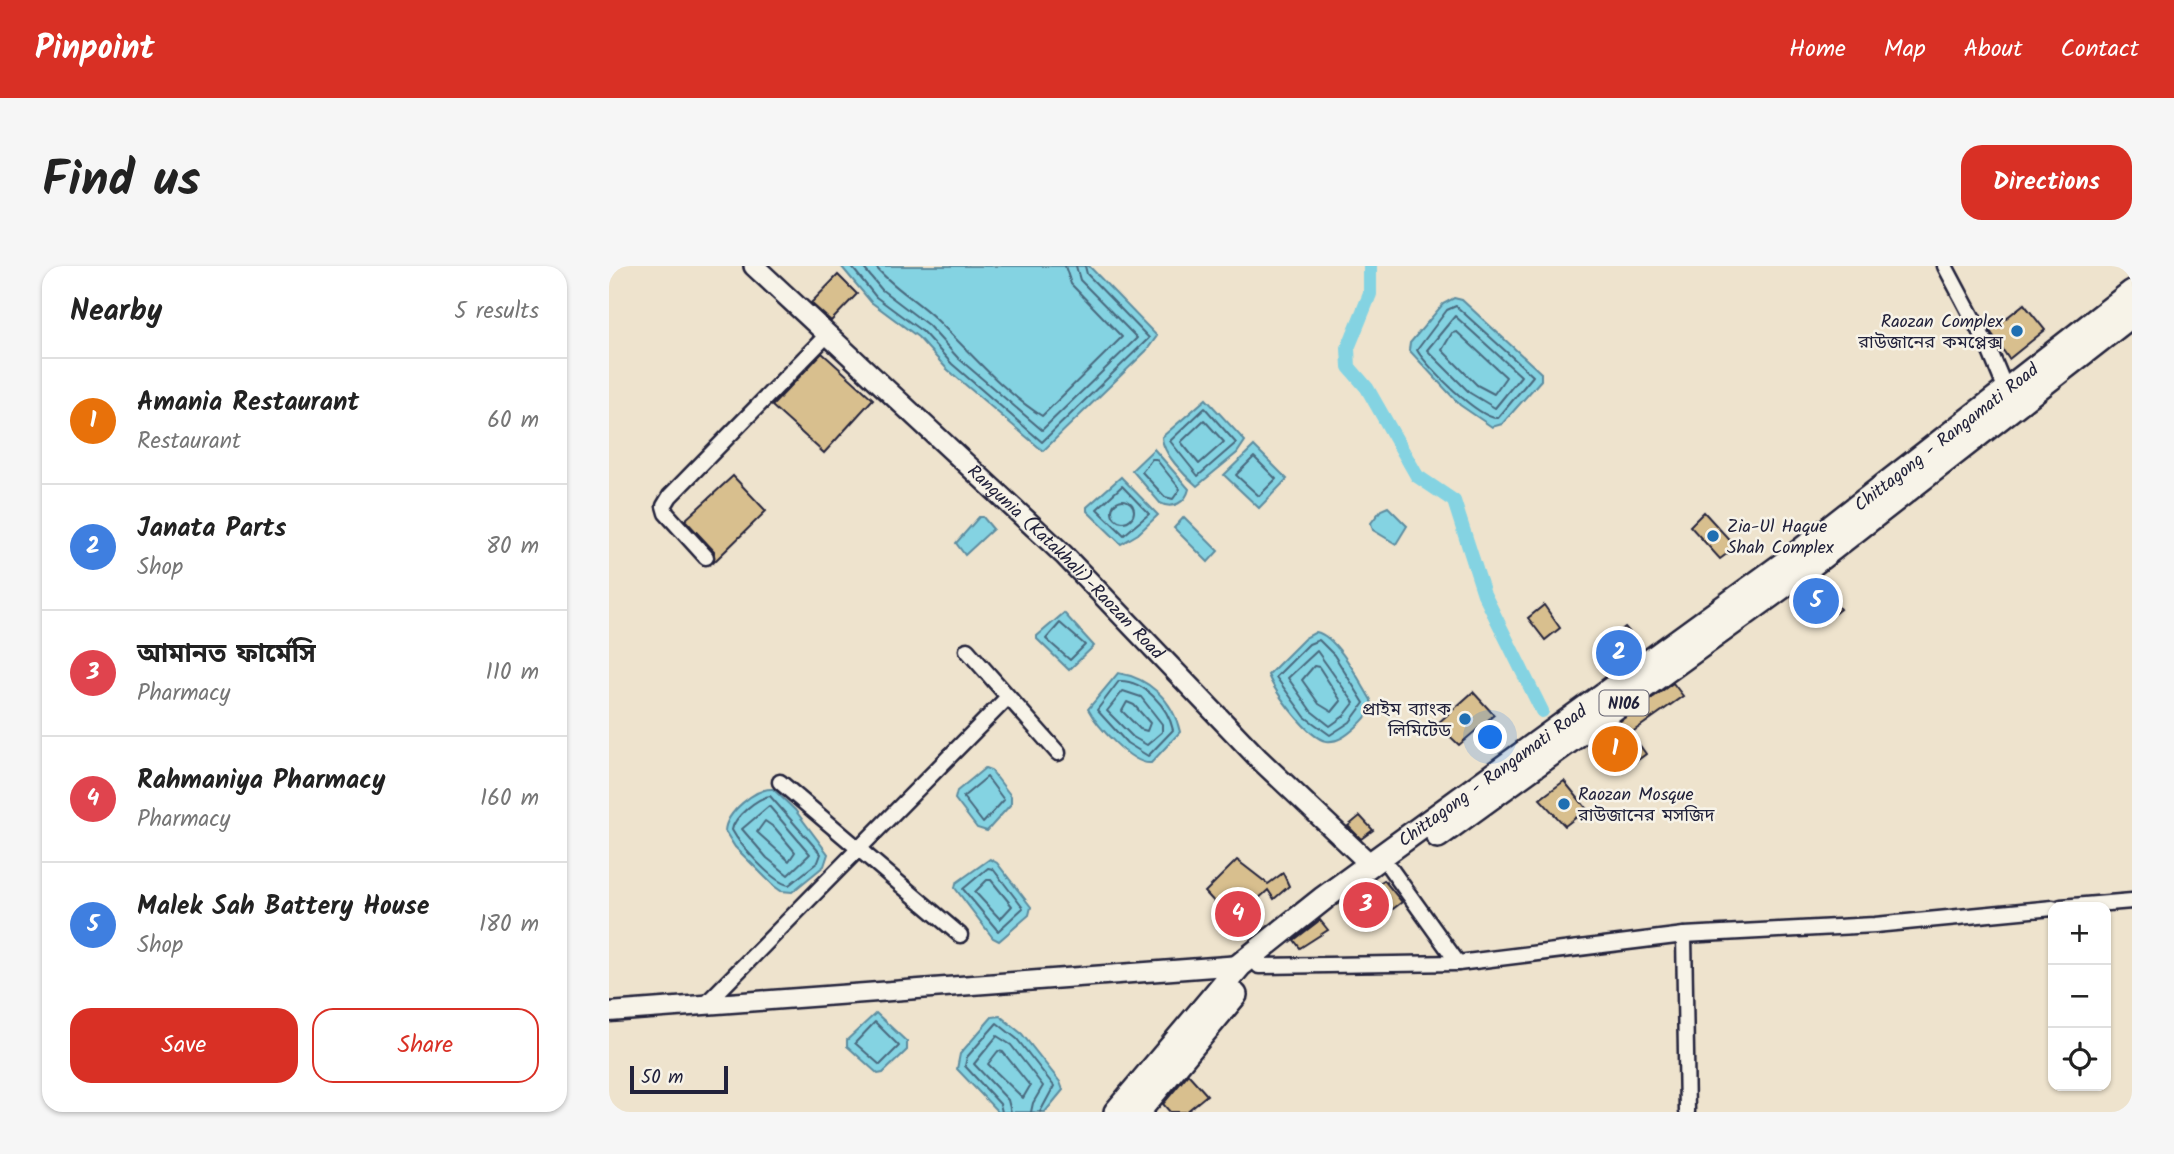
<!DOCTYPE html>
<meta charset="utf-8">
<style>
:root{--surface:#fff;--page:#f6f6f6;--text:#222;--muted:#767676;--line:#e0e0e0;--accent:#d93025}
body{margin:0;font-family:Kalam,"Noto Sans Bengali",sans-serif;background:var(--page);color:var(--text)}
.controls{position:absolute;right:21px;bottom:21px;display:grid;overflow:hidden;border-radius:14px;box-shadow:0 2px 5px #0004}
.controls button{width:63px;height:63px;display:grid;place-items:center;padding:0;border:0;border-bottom:2px solid var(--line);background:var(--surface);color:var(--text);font:35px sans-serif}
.scale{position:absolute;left:21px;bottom:18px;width:98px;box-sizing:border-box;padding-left:7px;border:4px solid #22223b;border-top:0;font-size:19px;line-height:24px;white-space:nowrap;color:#22223b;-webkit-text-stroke:5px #f7f3e8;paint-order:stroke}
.you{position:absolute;left:882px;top:472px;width:24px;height:24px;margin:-18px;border:5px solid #fff;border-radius:50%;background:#1a73e8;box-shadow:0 0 0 10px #1a73e833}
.badge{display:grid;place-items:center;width:46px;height:46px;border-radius:50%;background:var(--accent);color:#fff;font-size:23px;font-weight:700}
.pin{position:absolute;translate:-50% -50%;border:4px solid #fff;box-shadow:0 2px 7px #0006}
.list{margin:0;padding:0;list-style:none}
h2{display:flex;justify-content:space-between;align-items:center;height:91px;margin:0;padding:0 28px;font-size:30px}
h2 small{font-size:23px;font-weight:400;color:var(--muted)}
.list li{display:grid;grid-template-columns:46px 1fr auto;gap:21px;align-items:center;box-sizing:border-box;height:126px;padding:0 28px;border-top:2px solid var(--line)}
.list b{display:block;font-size:26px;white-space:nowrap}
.list p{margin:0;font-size:23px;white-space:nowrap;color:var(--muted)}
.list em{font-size:23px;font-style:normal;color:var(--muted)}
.actions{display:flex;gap:14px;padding:21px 28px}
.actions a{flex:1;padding:16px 0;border:2px solid var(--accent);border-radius:21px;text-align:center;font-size:24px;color:var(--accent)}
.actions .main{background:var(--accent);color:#fff}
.icon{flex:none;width:38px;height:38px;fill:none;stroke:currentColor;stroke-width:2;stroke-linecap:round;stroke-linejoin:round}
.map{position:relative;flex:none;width:1523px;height:846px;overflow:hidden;border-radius:21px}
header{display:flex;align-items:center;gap:42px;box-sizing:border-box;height:98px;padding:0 35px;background:var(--accent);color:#fff}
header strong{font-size:33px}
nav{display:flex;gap:38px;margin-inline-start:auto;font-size:24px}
.intro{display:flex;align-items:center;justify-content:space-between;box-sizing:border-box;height:168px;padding:0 42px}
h1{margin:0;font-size:49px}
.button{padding:18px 32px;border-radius:21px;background:var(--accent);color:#fff;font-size:24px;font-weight:700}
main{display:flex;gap:42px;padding:0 42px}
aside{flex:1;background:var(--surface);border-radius:21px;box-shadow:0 2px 5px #0004}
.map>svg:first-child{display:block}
</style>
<header>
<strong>Pinpoint</strong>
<nav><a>Home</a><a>Map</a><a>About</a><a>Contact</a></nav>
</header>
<div class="intro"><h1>Find us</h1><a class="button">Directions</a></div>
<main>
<aside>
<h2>Nearby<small>5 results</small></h2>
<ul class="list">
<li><span class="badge" style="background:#e8710a">1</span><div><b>Amania Restaurant</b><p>Restaurant</p></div><em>60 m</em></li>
<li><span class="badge" style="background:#3f7fe0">2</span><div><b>Janata Parts</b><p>Shop</p></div><em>80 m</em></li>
<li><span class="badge" style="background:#e0444e">3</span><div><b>আমানত ফার্মেসি</b><p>Pharmacy</p></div><em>110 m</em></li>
<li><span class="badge" style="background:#e0444e">4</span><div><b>Rahmaniya Pharmacy</b><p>Pharmacy</p></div><em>160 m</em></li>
<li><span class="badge" style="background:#3f7fe0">5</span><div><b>Malek Sah Battery House</b><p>Shop</p></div><em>180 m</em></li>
</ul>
<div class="actions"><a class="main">Save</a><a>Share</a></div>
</aside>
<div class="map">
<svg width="1523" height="846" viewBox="0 0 1523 846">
<rect width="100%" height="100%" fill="#eee3cd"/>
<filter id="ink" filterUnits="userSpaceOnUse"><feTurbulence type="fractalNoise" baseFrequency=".0143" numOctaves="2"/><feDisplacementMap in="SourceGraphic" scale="14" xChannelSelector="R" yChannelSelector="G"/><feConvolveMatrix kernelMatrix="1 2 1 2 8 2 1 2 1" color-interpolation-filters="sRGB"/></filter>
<g filter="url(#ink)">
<g fill="#84d3e2" stroke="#5d8c9f" stroke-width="2">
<path d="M232 0H480L548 70 537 85 434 185 338 103 309 71 262 36Z"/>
<path d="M845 32 853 34 932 107V114L893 158 883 161 851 139 800 84 801 77 834 38Z"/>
<path d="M597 133 636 175 628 187 588 220C576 210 553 187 553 171Z"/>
<path d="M645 180 678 213 650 242 615 209Z"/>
<path d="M545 183 580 223C577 236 564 244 551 237L523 204Z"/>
<path d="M512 211 549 249 529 268 512 278 478 245V241Z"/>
<path d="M779 241 798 260 787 278 764 264 762 257 772 244Z"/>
<path d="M370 251H374L384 263 356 289 347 277Z"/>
<path d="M575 251 609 285 599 296 565 262Z"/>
<path d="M455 347 485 380 460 404 428 373V370Z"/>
<path d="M707 366C728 370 751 416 762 434 763 446 755 454 746 462 738 469 728 477 717 475 699 472 666 426 659 409L696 372Z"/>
<path d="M509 407C540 412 564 434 571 466L542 497C523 499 488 460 479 443Z"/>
<path d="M376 502 382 504 402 530V538L378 565 368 562 346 533 348 525Z"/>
<path d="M164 523 186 544 219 588 215 600 183 626 172 625 165 620 126 581 116 565C117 547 146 522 164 523Z"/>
<path d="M381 593 388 597 422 641 420 649 390 675 384 672 346 622 347 617Z"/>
<path d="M267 747 298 776V784L274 807 269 808 238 780V774Z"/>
<path d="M391 750 413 768 451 816 454 824 436 846H389L348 803 351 788 383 751Z"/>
</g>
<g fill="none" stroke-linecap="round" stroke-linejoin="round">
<g stroke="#49697e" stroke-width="2">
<path d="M242 0 267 31 314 66 343 98 433 176 540 72 478 8 476 0"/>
<path d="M253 0 273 24 319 59 349 92 433 164 528 72 471 14 467 0"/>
<path d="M266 0C284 22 308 34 328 54 361 86 393 125 433 150L513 71 462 18 456 0"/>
<path d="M847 40 924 110 889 152C871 154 817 100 808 84L838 44Z"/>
<path d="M846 50 912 110 886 142 861 127 818 84Z"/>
<path d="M848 66 897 111 885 128 868 119 833 84 843 67Z"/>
<path d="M596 142 627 177 589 210 561 175Z"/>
<path d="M595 154 615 176 590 198 572 176Z"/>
<path d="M645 191 667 213 650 230 627 209Z"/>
<path d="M543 193H547L571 223 564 233 556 231 533 206Z"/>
<path d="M513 220 540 248 515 269 488 243Z"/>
<circle cx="514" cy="245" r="11"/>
<path d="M451 357 476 379 461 394 437 373Z"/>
<path d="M710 374 725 389 755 437 741 456 721 469 696 451 667 411 700 378Z"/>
<path d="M708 385 745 437 735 450 721 460 702 445 679 412Z"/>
<path d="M705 400 710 401 732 435 723 446 710 438 693 414Z"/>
<path d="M510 415C535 414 559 441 564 464L539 490 518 477 488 444Z"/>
<path d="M514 425 532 431 553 458V466L538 479 524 471 498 445Z"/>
<path d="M518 436 525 439 541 457 538 465 531 463 513 445Z"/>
<path d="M378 511 395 534 374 557 354 531Z"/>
<path d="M161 530 212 588 209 596 180 619C164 617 131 579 123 564 125 551 148 532 161 530Z"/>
<path d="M160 540 201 588 179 609 158 592 133 563Z"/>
<path d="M156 555 166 562 186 586 180 595 148 566Z"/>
<path d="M379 602 384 603 414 642 389 665 354 623Z"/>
<path d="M378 614H382L403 640 391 653 366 626Z"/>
<path d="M266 756 290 780 271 799 246 777Z"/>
<path d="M389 785 394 786 421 820 414 832 379 798Z"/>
<path d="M393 846 391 838 356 800 358 791 388 757 408 773 445 820 431 846"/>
<path d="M402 846 399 834 365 798 388 770 402 779 434 820 424 837 422 846"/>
</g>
<path stroke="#84d3e2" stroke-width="14" d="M761 0V28L739 82 740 101 758 122 808 210 845 235 875 328 933 445"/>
</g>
<g fill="#d8bf8e" stroke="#22223b" stroke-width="2">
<path d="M229 9 248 28 222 55 202 37Z"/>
<path d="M1415 38 1436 64 1400 93 1381 65Z"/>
<path d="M213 87 264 133 215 187 163 140Z"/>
<path d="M124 210 157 245 105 296V285L76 254Z"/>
<path d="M1095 246 1127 281 1111 293 1081 260Z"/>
<path d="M1207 314 1231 343 1216 355 1205 342 1198 347 1185 330Z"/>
<path d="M935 339 951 362 936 374 919 352Z"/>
<path d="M1016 361 1029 376 1008 397 995 377Z"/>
<path d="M1064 417 1074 430 1022 467 1037 488 1014 505 989 471Z"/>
<path d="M864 426 885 449 850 479 828 458Z"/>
<path d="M955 515 978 543 956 560 931 533Z"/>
<path d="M751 550 764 564 752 573 739 560Z"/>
<path d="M628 594 659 618 674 607 680 620 665 633 659 624 624 656 596 626Z"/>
<path d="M775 614 793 636 780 646 774 640 758 654 743 634Z"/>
<path d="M711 654 719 664 691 682 685 674Z"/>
<path d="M579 808 598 829 577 846H561L554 838Z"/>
</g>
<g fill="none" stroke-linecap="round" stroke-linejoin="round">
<g stroke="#22223b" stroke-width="19">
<g id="minor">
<path d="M1336 0 1380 83 1397 124"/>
<path d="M97 291 57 247 55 240 61 230 219 68"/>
<path d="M358 384 449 487"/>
<path d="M171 516 351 669"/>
<path d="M781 602 849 697"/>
<path d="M1452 641 1523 635"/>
<path d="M1075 669 1078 846"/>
<path d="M650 700 849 697 1075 669 1266 659 1444 642"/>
<path d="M97 738 399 431"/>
</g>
</g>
<g stroke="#22223b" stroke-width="23">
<path id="tertiary" d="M0 746 631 699"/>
</g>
<g stroke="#22223b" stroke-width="24">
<g id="secondary">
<path id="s1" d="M145 0 455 289 650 493 762 599"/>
</g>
</g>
<g stroke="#22223b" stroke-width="28">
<g id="trunk">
<path d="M829 570 1191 308 1523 49"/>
<path id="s2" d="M507 846 631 699 715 632 1181 293 1523 26"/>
<path d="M529 846 626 729"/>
</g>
</g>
<use href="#minor" stroke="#f7f3e8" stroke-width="14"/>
<use href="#tertiary" stroke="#f7f3e8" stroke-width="18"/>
<use href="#secondary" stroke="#f7f3e8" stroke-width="19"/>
<use href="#trunk" stroke="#f7f3e8" stroke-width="23"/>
</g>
</g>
<g fill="#1f6fb2" stroke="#f7f3e8" stroke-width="2.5">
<circle cx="1408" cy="65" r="7"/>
<circle cx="1104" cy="270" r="7"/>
<circle cx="856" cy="453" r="7"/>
<circle cx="955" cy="538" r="7"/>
</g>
<g text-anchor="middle" stroke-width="5" stroke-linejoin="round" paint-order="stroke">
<rect fill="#f7f3e8" stroke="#62616f" stroke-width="2" x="990.5" y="424.5" width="49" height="25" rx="5"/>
<g font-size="16" font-weight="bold" fill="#22223b">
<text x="1015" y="443">N106</text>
</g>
<g font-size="18" fill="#22223b" stroke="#f7f3e8" text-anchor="end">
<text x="1394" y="61">Raozan Complex<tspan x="1394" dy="21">রাউজানের কমপ্লেক্স</tspan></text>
<text x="1118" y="266" text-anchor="start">Zia-Ul Haque<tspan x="1118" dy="21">Shah Complex</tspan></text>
<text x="842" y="449">প্রাইম ব্যাংক<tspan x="842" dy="21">লিমিটেড</tspan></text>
<text x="969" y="534" text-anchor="start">Raozan Mosque<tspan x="969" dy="21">রাউজানের মসজিদ</tspan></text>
</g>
<g font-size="18" fill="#22223b" stroke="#f7f3e8">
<text dy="6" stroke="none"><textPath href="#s2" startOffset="1074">Chittagong - Rangamati Road</textPath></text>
<text dy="6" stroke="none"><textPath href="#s1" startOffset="430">Rangunia (Katakhali)-Raozan Road</textPath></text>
<text dy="6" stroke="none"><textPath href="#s2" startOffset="508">Chittagong - Rangamati Road</textPath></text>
</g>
</g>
</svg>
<div class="controls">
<button>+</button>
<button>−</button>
<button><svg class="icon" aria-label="locate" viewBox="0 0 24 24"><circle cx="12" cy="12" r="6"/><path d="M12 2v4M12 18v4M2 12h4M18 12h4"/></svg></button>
</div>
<div class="scale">50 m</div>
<div class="you"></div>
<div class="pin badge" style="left:1006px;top:483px;background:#e8710a">1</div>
<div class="pin badge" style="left:1010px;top:387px;background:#3f7fe0">2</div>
<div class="pin badge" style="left:757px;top:639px;background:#e0444e">3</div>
<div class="pin badge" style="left:629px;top:648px;background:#e0444e">4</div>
<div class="pin badge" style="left:1207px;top:335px;background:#3f7fe0">5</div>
</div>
</main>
